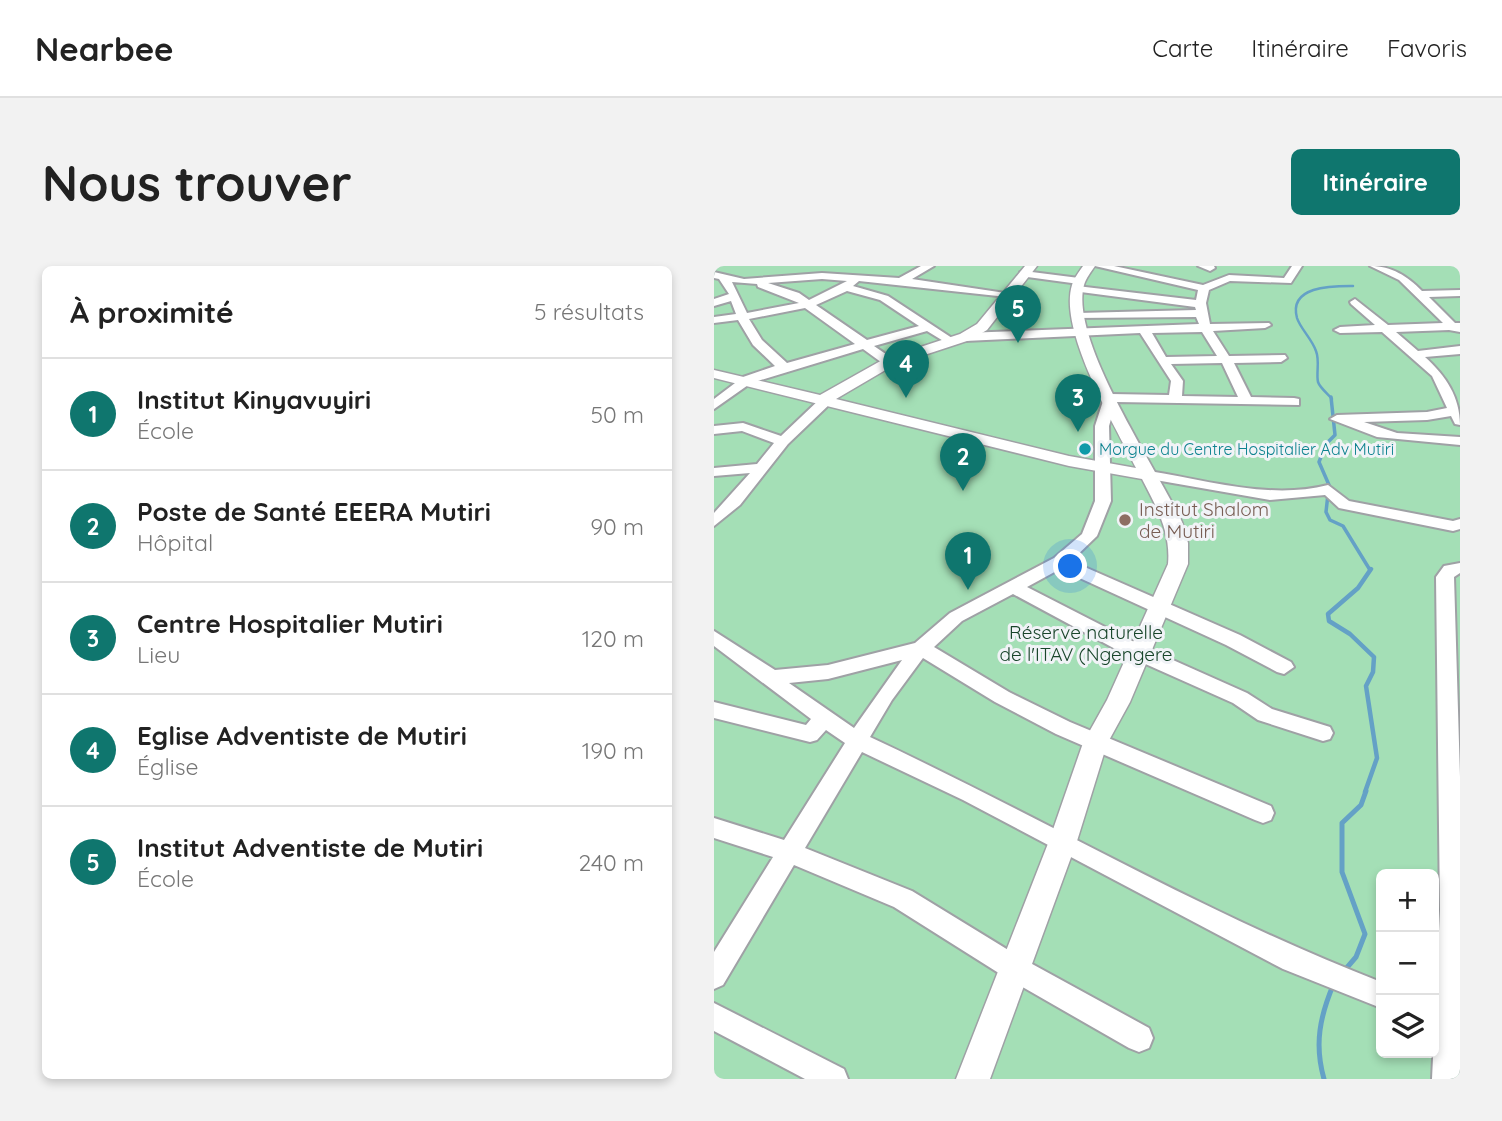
<!DOCTYPE html>
<html lang="fr">
<meta charset="utf-8">
<style>
:root{--surface:#fff;--page:#f2f2f2;--text:#222;--muted:#767676;--line:#e0e0e0;--accent:#0f766e}
body{margin:0;font-family:Quicksand,sans-serif;background:var(--page);color:var(--text)}
.controls{position:absolute;right:21px;bottom:21px;display:grid;overflow:hidden;border-radius:10px;box-shadow:0 4px 10px #0003}
.controls button{width:63px;height:63px;display:grid;place-items:center;padding:0;border:0;border-bottom:2px solid var(--line);background:var(--surface);color:var(--text);font:35px sans-serif}
.you{position:absolute;left:357px;top:301px;width:24px;height:24px;margin:-18px;border:5px solid #fff;border-radius:50%;background:#1a73e8;box-shadow:0 0 0 10px #1a73e833}
.badge{display:grid;place-items:center;width:46px;height:46px;border-radius:50%;background:var(--accent);color:#fff;font-size:23px;font-weight:700}
.pin{position:absolute;translate:-50% -58px;filter:drop-shadow(0 2px 4px #0008)}
.pin::after{content:'';position:absolute;top:37px;width:24px;height:21px;background:inherit;clip-path:polygon(0 0,100% 0,50% 100%)}
.list{margin:0;padding:0;list-style:none}
h2{display:flex;justify-content:space-between;align-items:center;height:91px;margin:0;padding:0 28px;font-size:30px}
h2 small{font-size:23px;font-weight:400;color:var(--muted)}
.list li{display:grid;grid-template-columns:46px 1fr auto;gap:21px;align-items:center;box-sizing:border-box;height:112px;padding:0 28px;border-top:2px solid var(--line)}
.list b{display:block;font-size:26px;white-space:nowrap}
.list p{margin:0;font-size:23px;white-space:nowrap;color:var(--muted)}
.list em{font-size:23px;font-style:normal;color:var(--muted)}
.icon{flex:none;width:38px;height:38px;fill:none;stroke:currentColor;stroke-width:2;stroke-linecap:round;stroke-linejoin:round}
.map{position:relative;flex:none;width:746px;height:813px;overflow:hidden;border-radius:10px}
header{display:flex;align-items:center;gap:42px;box-sizing:border-box;height:98px;padding:0 35px;background:var(--surface);border-bottom:2px solid var(--line)}
header strong{font-size:33px}
nav{display:flex;gap:38px;margin-inline-start:auto;font-size:24px}
.intro{display:flex;align-items:center;justify-content:space-between;box-sizing:border-box;height:168px;padding:0 42px}
h1{margin:0;font-size:49px}
.button{padding:18px 32px;border-radius:10px;background:var(--accent);color:#fff;font-size:24px;font-weight:700}
main{display:flex;gap:42px;padding:0 42px}
aside{flex:1;background:var(--surface);border-radius:10px;box-shadow:0 4px 10px #0003}
.map>svg:first-child{display:block}
</style>
<header>
<strong>Nearbee</strong>
<nav><a>Carte</a><a>Itinéraire</a><a>Favoris</a></nav>
</header>
<div class="intro"><h1>Nous trouver</h1><a class="button">Itinéraire</a></div>
<main>
<aside>
<h2>À proximité<small>5 résultats</small></h2>
<ul class="list">
<li><span class="badge">1</span><div><b>Institut Kinyavuyiri</b><p>École</p></div><em>50 m</em></li>
<li><span class="badge">2</span><div><b>Poste de Santé EEERA Mutiri</b><p>Hôpital</p></div><em>90 m</em></li>
<li><span class="badge">3</span><div><b>Centre Hospitalier Mutiri</b><p>Lieu</p></div><em>120 m</em></li>
<li><span class="badge">4</span><div><b>Eglise Adventiste de Mutiri</b><p>Église</p></div><em>190 m</em></li>
<li><span class="badge">5</span><div><b>Institut Adventiste de Mutiri</b><p>École</p></div><em>240 m</em></li>
</ul>
</aside>
<div class="map">
<svg width="746" height="813" viewBox="0 0 746 813">
<rect width="100%" height="100%" fill="#e4e6ea"/>
<path fill="#a4dfb6" fill-rule="evenodd" d="M0 0H746V813H0ZM667 608H720V787H667Z"/>
<g fill="none" stroke-linecap="round" stroke-linejoin="round">
<path stroke="#64a1c6" stroke-width="2.5" d="M618 133C615 129 606 122 604 116 602 107 606 95 602 85 598 73 586 62 583 52 574 19 620 20 639 20"/>
<path stroke="#64a1c6" stroke-width="3.5" d="M617 131 621 169 612 178 605 196 615 219 612 246 616 254 629 260 656 304"/>
<path stroke="#64a1c6" stroke-width="4.5" d="M651 526 663 492 652 420 659 406 660 391 636 368 615 355 614 348 644 322 657 303"/>
<g stroke="#64a1c6" stroke-width="5">
<path d="M630 705 642 691 651 668 628 606V557L647 539 652 525"/>
<path d="M610 813C600 778 606 750 620 717"/>
</g>
<g stroke="#9fa1a5" stroke-width="4">
<g id="minor">
<path d="M207 0H220L198 13 298 28 293 31 145 15 139 20 174 30 241 74 231 76 213 65 160 80 179 93V99H171L149 83 37 117 0 143V133L29 111 61 100 39 79 24 54 0 57V51L22 48 17 35 0 40V33L15 28 5 13 0 12V6L30 13 108 7 185 12ZM108 13 133 15 95 34 85 27 54 17ZM18 16 43 18 44 21 85 37 33 47ZM133 25 166 34 205 60 153 74 102 39ZM91 42 141 78 73 97 48 74 35 53Z"/>
<path d="M381 0H400L489 19 515 9 570 12 578 0H588L577 17 516 15 495 24 492 37 496 58 555 57 557 59 551 62 499 65 515 90 571 89 573 92 567 96 520 97 537 131 580 132 585 133V139L402 136 395 160 397 235 383 270 357 295 526 369 577 396 580 401 570 408 563 406 512 379 346 303 313 321 432 382 533 427 558 443 616 461 619 467 616 473 609 475 544 454 519 437 418 392 299 328 248 355 220 381 295 426 356 456 557 540 560 547 557 554 549 557 541 554 342 468 281 436 209 392 178 434 156 471C327 551 491 648 667 716V742L569 703 249 534 148 486 91 582 198 625 309 693 435 762 439 772 435 782 425 786 415 782 291 711 180 641 80 599 9 719 0 723V686L59 591 0 572V552L70 574 131 477 112 464 103 474 96 476 0 452V436L92 459 97 453 0 380V365L61 404 114 399 201 377 236 347 340 292 368 268 381 235V160L390 132 397 128 455 129 457 115 426 67 251 75 245 71 251 67 485 58 482 51 360 52V48L364 47 482 44 481 41 359 25V21L363 20 482 34 484 24ZM488 66 503 90 452 91 438 67ZM508 97 524 131 468 130 469 115 457 98ZM188 394 140 462 75 417 114 413Z"/>
<path d="M484 0H500L501 2 496 5Z"/>
<path d="M656 0C678 0 693 10 708 25L746 24V30L715 31 741 57H746V66L735 64 682 66 704 85 746 80V88L711 91C732 110 746 131 746 159L741 158 737 150 713 154 650 156 683 167 746 171V179L663 171 616 153 623 149 713 146 733 142 718 110 668 66 626 67 620 64 626 61 661 59 637 38 636 36 641 33 674 59 729 57 685 14Z"/>
<path d="M310 5 365 12 370 15 365 18 306 10V6Z"/>
<path d="M107 132 119 135 74 178 26 239 0 260V247L36 207 0 210V202L43 198 60 177 28 165 0 168V160L29 157 67 170Z"/>
<path d="M435 205C492 214 556 234 614 219L635 235 739 255 746 253V263L739 265 625 242 611 229 556 234 430 212V206Z"/>
<path d="M746 297V307L740 311 746 511V813H718L726 644 722 311 730 300Z"/>
<path d="M0 737 130 803 134 813H91L0 765Z"/>
</g>
</g>
<g stroke="#9fa1a5" stroke-width="3">
<path id="tertiary" d="M311 0H323L273 64 256 74 180 99 122 133 355 190 422 202C401 160 344 64 358 19 360 12 365 6 369 0H381C377 6 372 12 370 19 355 75 444 203 468 256L474 277V298L416 436 393 478 363 575 276 813H242L335 575 369 477 393 434 454 298C457 266 442 240 428 213L355 200 0 112V104L106 129 170 93 246 68 263 58Z"/>
</g>
<use href="#minor" fill="#fff" fill-rule="evenodd"/>
<use href="#tertiary" fill="#fff" fill-rule="evenodd"/>
</g>
<circle fill="#0f9aa8" stroke="#f1f3f7" stroke-width="2.5" cx="371" cy="183" r="7"/>
<circle fill="#8d6e63" stroke="#f1f3f7" stroke-width="2.5" cx="411" cy="254" r="7"/>
<g text-anchor="middle" stroke-width="6" stroke-linejoin="round" paint-order="stroke">
<g font-size="16" fill="#0d838f" stroke="#f1f3f7" text-anchor="start">
<text x="385" y="189">Morgue du Centre Hospitalier Adv Mutiri</text>
</g>
<g font-size="19" fill="#785e54" stroke="#f1f3f7" text-anchor="start">
<text x="425" y="250">Institut Shalom<tspan x="425" dy="22">de Mutiri</tspan></text>
</g>
<g font-size="19" fill="#18452a" stroke="#f1f3f7">
<text x="372" y="373">Réserve naturelle<tspan x="372" dy="22">de l'ITAV (Ngengere</tspan></text>
</g>
</g>
</svg>
<div class="controls">
<button>+</button>
<button>−</button>
<button><svg class="icon" aria-label="layers" viewBox="0 0 24 24"><path d="M12 4l9 5-9 5-9-5zM3 14l9 5 9-5"/></svg></button>
</div>
<div class="you"></div>
<div class="pin badge" style="left:254px;top:324px">1</div>
<div class="pin badge" style="left:249px;top:225px">2</div>
<div class="pin badge" style="left:364px;top:166px">3</div>
<div class="pin badge" style="left:192px;top:132px">4</div>
<div class="pin badge" style="left:304px;top:77px">5</div>
</div>
</main>
